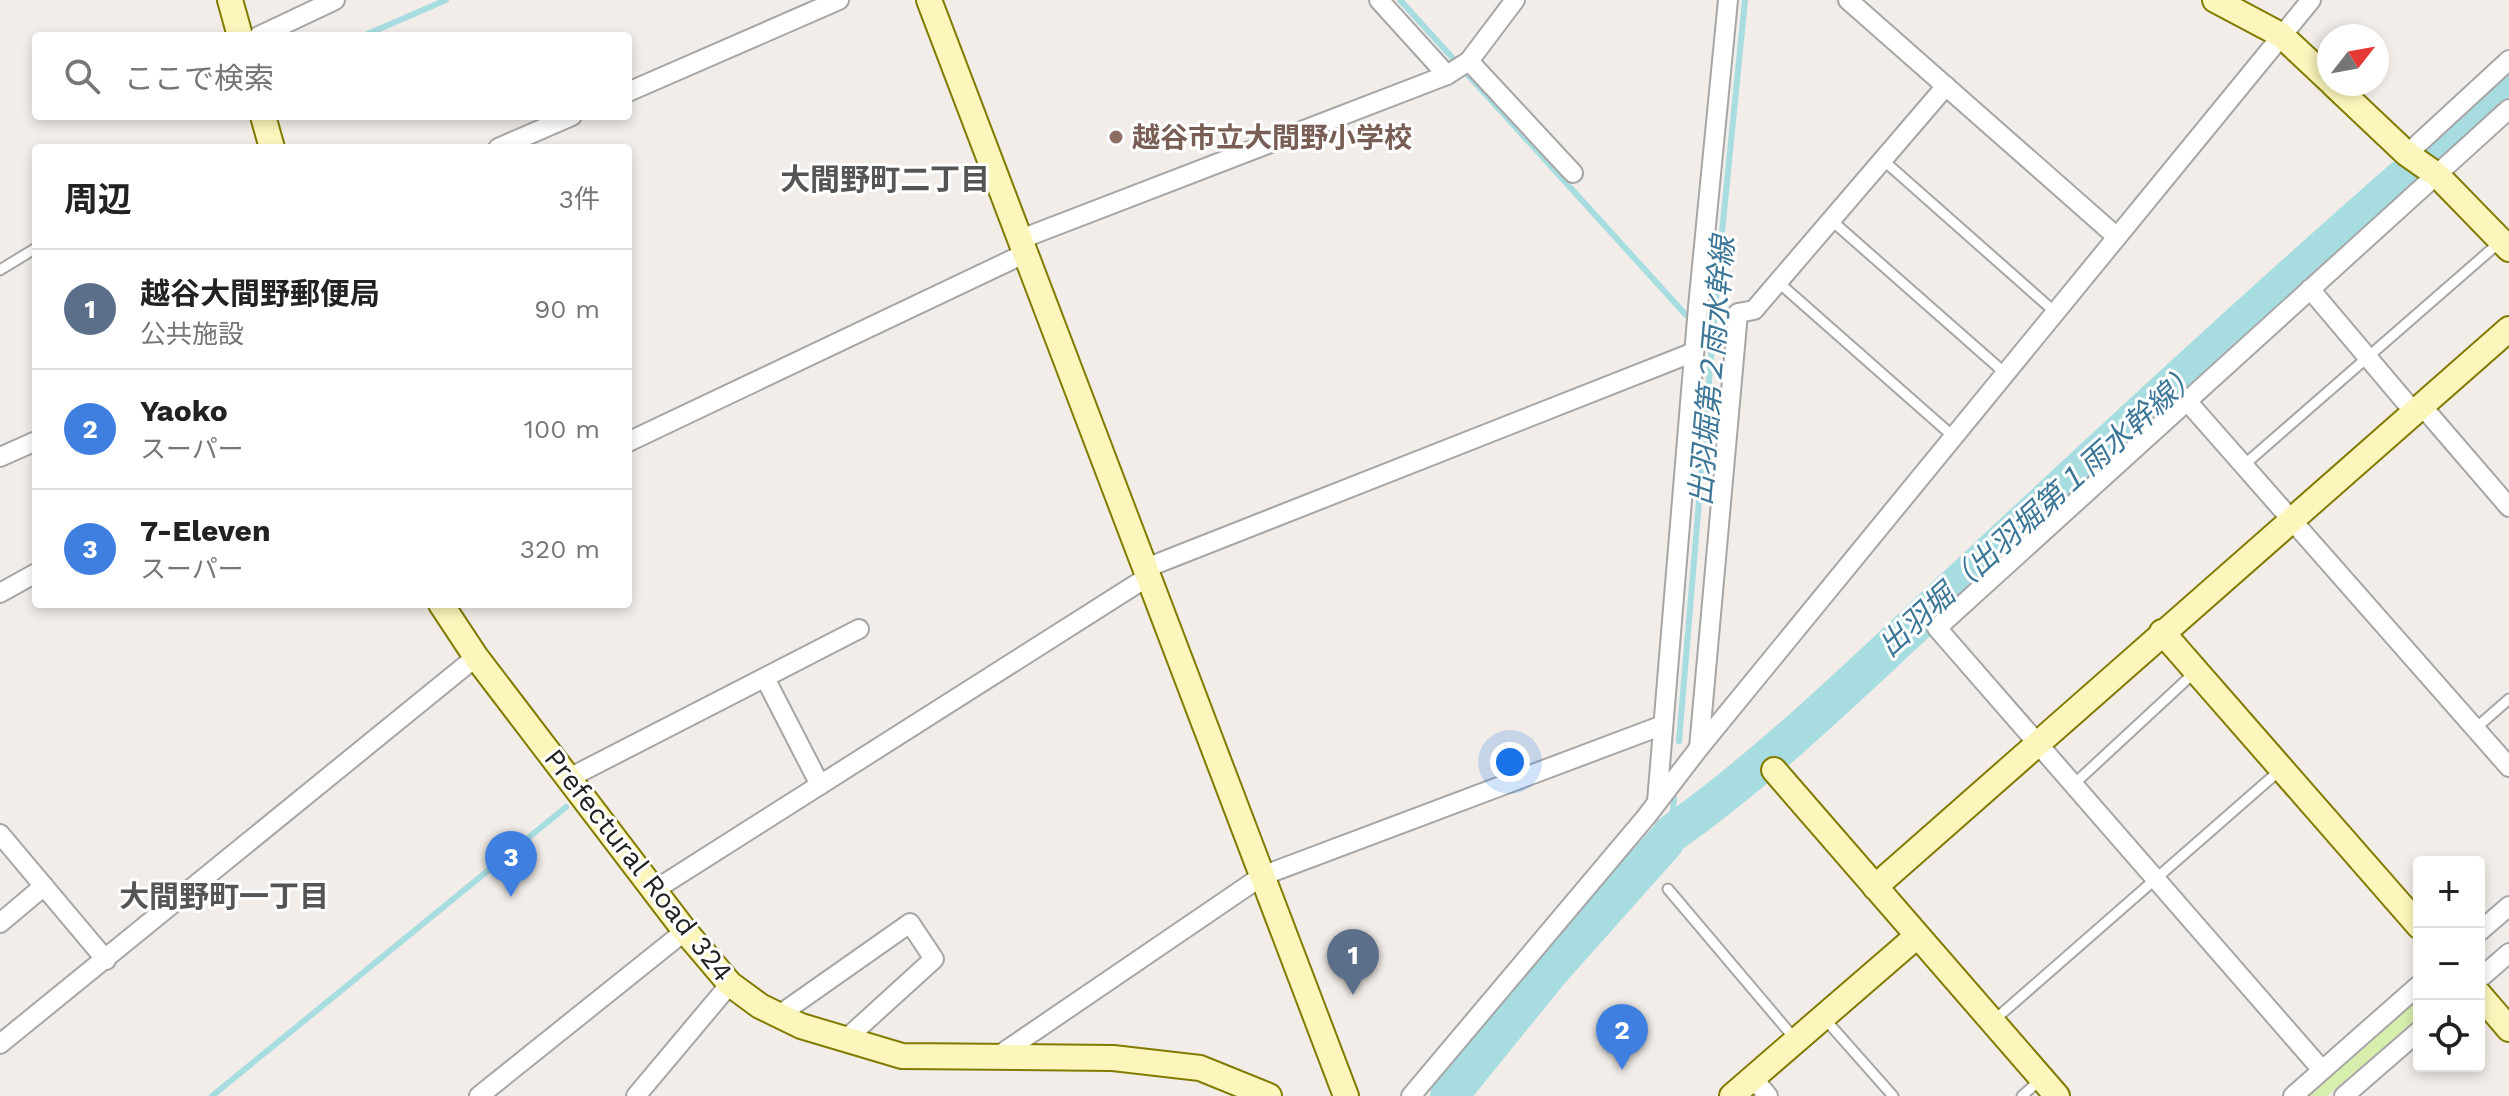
<!DOCTYPE html>
<html lang="ja">
<meta charset="utf-8">
<style>
:root{--surface:#fff;--page:#f6f6f6;--text:#222;--muted:#767676;--line:#e0e0e0;--accent:#db2777}
body{margin:0;font-family:"Work Sans","Noto Sans JP",sans-serif;background:var(--page);color:var(--text)}
.controls{position:absolute;right:24px;bottom:24px;display:grid;overflow:hidden;border-radius:8px;box-shadow:0 4px 12px #0003}
.controls button{width:72px;height:72px;display:grid;place-items:center;padding:0;border:0;border-bottom:2px solid var(--line);background:var(--surface);color:var(--text);font:40px sans-serif}
.compass{position:absolute;left:2317px;top:24px;width:72px;height:72px;border-radius:50%;background:var(--surface);box-shadow:0 4px 12px #0003;rotate:59deg}
.you{position:absolute;left:1510px;top:762px;width:28px;height:28px;margin:-20px;border:6px solid #fff;border-radius:50%;background:#1a73e8;box-shadow:0 0 0 12px #1a73e833}
.badge{display:grid;place-items:center;width:52px;height:52px;border-radius:50%;background:var(--accent);color:#fff;font-size:26px;font-weight:700}
.pin{position:absolute;translate:-50% -66px;filter:drop-shadow(0 2px 4px #0008)}
.pin::after{content:'';position:absolute;top:42px;width:28px;height:24px;background:inherit;clip-path:polygon(0 0,100% 0,50% 100%)}
.list{margin:0;padding:0;list-style:none}
h2{display:flex;justify-content:space-between;align-items:center;height:104px;margin:0;padding:0 32px;font-size:34px}
h2 small{font-size:26px;font-weight:400;color:var(--muted)}
.list li{display:grid;grid-template-columns:52px 1fr auto;gap:24px;align-items:center;box-sizing:border-box;height:120px;padding:0 32px;border-top:2px solid var(--line)}
.list b{display:block;font-size:30px;white-space:nowrap}
.list p{margin:0;font-size:26px;white-space:nowrap;color:var(--muted)}
.list em{font-size:26px;font-style:normal;color:var(--muted)}
.icon{flex:none;width:44px;height:44px;fill:none;stroke:currentColor;stroke-width:2;stroke-linecap:round;stroke-linejoin:round}
.map{position:relative;flex:none;width:2509px;height:1096px;overflow:hidden}
.search{position:absolute;background:var(--surface);box-shadow:0 4px 12px #0003;left:32px;top:32px;width:600px;height:88px;display:flex;align-items:center;gap:20px;box-sizing:border-box;padding:0 28px;border-radius:8px;color:var(--muted);font-size:30px}
.panel{position:absolute;background:var(--surface);box-shadow:0 4px 12px #0003;left:32px;top:144px;width:600px;height:464px;border-radius:8px}
.map>svg:first-child{display:block}
</style>
<div class="map">
<svg width="2509" height="1096" viewBox="0 0 2509 1096">
<rect width="100%" height="100%" fill="#f2ede8"/>
<path fill="#d7eead" d="M2419 998V1017L2327 1096H2307Z"/>
<g fill="none" stroke-linecap="round" stroke-linejoin="round">
<g stroke="#a7dde1" stroke-width="6">
<path d="M1400 0 1686 315 1714 320"/>
<path d="M363 36 446 0"/>
<path d="M1679 741 1718 273 1745 0"/>
<path d="M1671 834 1674 798"/>
<path d="M212 1096 566 807"/>
</g>
<g stroke="#a7dde1" stroke-width="38">
<path d="M2434 150 2509 83"/>
<path d="M1671 834C1777 759 1872 663 1968 575 2111 441 2255 308 2402 179"/>
<path d="M1449 1096 1551 970 1665 842"/>
</g>
<g stroke="#a6a6a6" stroke-width="13">
<g id="lane">
<path d="M1883 160 2056 313"/>
<path d="M1831 220 2006 374"/>
<path d="M0 270 36 248"/>
<path d="M1778 282 1955 438"/>
<path d="M2244 465 2501 241"/>
<path d="M2476 728 2509 699"/>
<path d="M2073 785 2196 671"/>
<path d="M1668 889 1795 1039"/>
<path d="M1824 1018 1893 1096"/>
<path d="M1992 1022 2279 771"/>
<path d="M2022 1096 2040 1080"/>
</g>
</g>
<g stroke="#a6a6a6" stroke-width="22">
<g id="street">
<path d="M1379 0 1447 75"/>
<path d="M1848 0 2117 237"/>
<path d="M259 36 335 0"/>
<path d="M1469 61 1573 173"/>
<path d="M628 92 839 0"/>
<path d="M498 148 572 116"/>
<path d="M2407 154 2509 60"/>
<path d="M1021 239 1447 75 1469 61 1515 0"/>
<path d="M2310 289 2413 411"/>
<path d="M2187 401 2509 767"/>
<path d="M2422 406 2509 507"/>
<path d="M628 442 1026 253"/>
<path d="M0 457 36 441"/>
<path d="M1146 568 1694 352"/>
<path d="M0 593 36 573"/>
<path d="M765 678 820 785"/>
<path d="M1699 748 1738 313 1754 310 1946 86"/>
<path d="M569 778 859 629"/>
<path d="M1657 802 1698 307 1728 0"/>
<path d="M0 834 106 960"/>
<path d="M653 891 1149 576"/>
<path d="M0 923 44 886"/>
<path d="M2479 932 2509 906"/>
<path d="M2479 979 2509 953"/>
<path d="M779 1015 910 923 934 959 846 1039"/>
<path d="M0 1044 476 657"/>
<path d="M995 1058 1262 876 1663 725"/>
<path d="M2322 1070 1937 628 2509 109"/>
<path d="M1753 1078 1768 1096"/>
<path d="M479 1096 685 931"/>
<path d="M636 1096 730 984"/>
<path d="M1411 1096 1646 817 1699 748 2311 0"/>
<path d="M2293 1096 2419 985"/>
<path d="M2344 1096 2419 1031"/>
</g>
</g>
<g stroke="#817b00" stroke-width="28">
<g id="secondary">
<path d="M230 0 240 36"/>
<path d="M929 0 1346 1096"/>
<path d="M2215 0 2281 35 2329 80"/>
<path d="M2333 84 2407 154 2437 175 2509 249"/>
<path d="M263 116 272 148"/>
<path d="M441 604 476 657 685 931 730 984 760 1006 801 1026 902 1056 1113 1058 1200 1068 1269 1096"/>
<path d="M2162 632 2419 926"/>
<path d="M1774 770 2057 1096"/>
<path d="M1875 887 2509 329"/>
<path d="M2479 994 2509 1029"/>
<path d="M1732 1096 1917 936"/>
</g>
</g>
<use href="#lane" stroke="#fff" stroke-width="9"/>
<use href="#street" stroke="#fff" stroke-width="18"/>
<use href="#secondary" stroke="#fdf6bc" stroke-width="24"/>
</g>
<circle fill="#8d6e63" stroke="#fff" stroke-width="3" cx="1116" cy="137" r="8"/>
<g text-anchor="middle" stroke-width="6" stroke-linejoin="round" paint-order="stroke">
<g font-size="28" font-weight="bold" fill="#785e54" stroke="#fff" text-anchor="start">
<text x="1132" y="147">越谷市立大間野小学校</text>
</g>
<g font-size="28" fill="#222" stroke="#fff">
<text transform="translate(639 865) rotate(52)" y="10">Prefectural Road 324</text>
</g>
<g font-size="30" font-weight="bold" fill="#555" stroke="#fff">
<text x="885" y="190">大間野町二丁目</text>
<text x="224" y="907">大間野町一丁目</text>
</g>
<g font-size="30" font-style="italic" fill="#3d7797" stroke="#fff">
<text transform="translate(1712 371) rotate(-85)" y="10">出羽堀第２雨水幹線</text>
<text transform="translate(2039 510) rotate(-42)" y="10">出羽堀（出羽堀第１雨水幹線）</text>
</g>
</g>
</svg>
<div class="controls">
<button>+</button>
<button>−</button>
<button><svg class="icon" aria-label="locate" viewBox="0 0 24 24"><circle cx="12" cy="12" r="6"/><path d="M12 2v4M12 18v4M2 12h4M18 12h4"/></svg></button>
</div>
<svg class="compass" viewBox="-18 -18 36 36"><path d="M0-13l5 13h-10z" fill="#e53935"/><path d="M0 13l5-13h-10z" fill="#767676"/></svg>
<div class="you"></div>
<div class="pin badge" style="left:1353px;top:995px;background:#5c6f8a">1</div>
<div class="pin badge" style="left:1622px;top:1070px;background:#3f7fe0">2</div>
<div class="pin badge" style="left:511px;top:897px;background:#3f7fe0">3</div>
<div class="search"><svg class="icon" aria-label="search" viewBox="0 0 24 24"><circle cx="10" cy="10" r="6"/><path d="M15 15l6 6"/></svg>ここで検索</div>
<section class="panel">
<h2>周辺<small>3件</small></h2>
<ul class="list">
<li><span class="badge" style="background:#5c6f8a">1</span><div><b>越谷大間野郵便局</b><p>公共施設</p></div><em>90 m</em></li>
<li><span class="badge" style="background:#3f7fe0">2</span><div><b>Yaoko</b><p>スーパー</p></div><em>100 m</em></li>
<li><span class="badge" style="background:#3f7fe0">3</span><div><b>7-Eleven</b><p>スーパー</p></div><em>320 m</em></li>
</ul>
</section>
</div>
